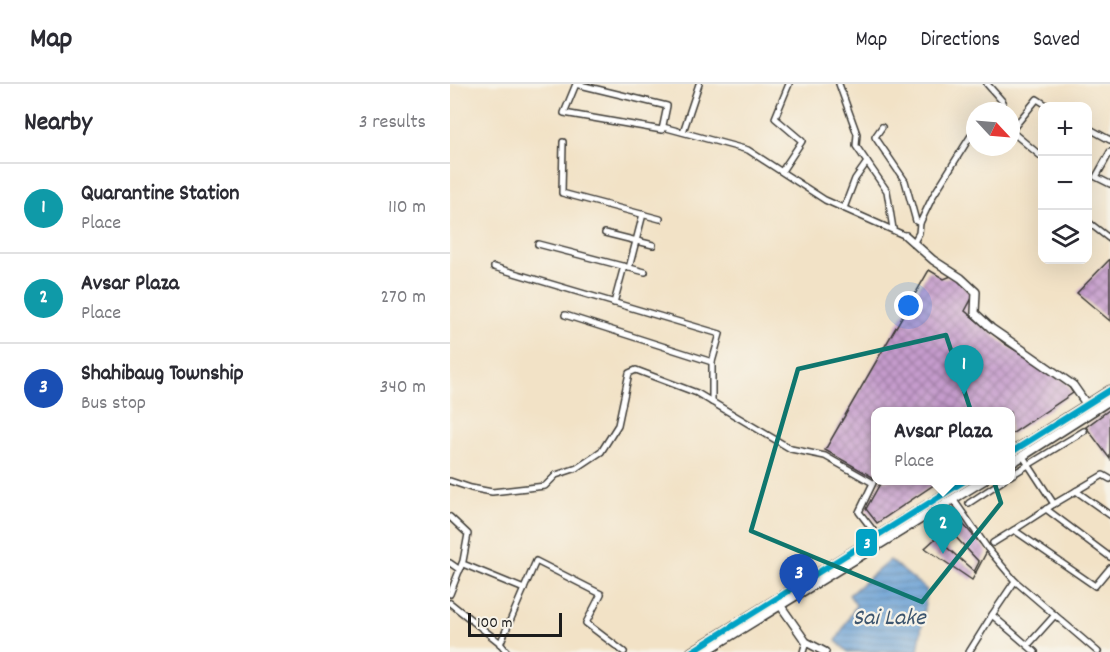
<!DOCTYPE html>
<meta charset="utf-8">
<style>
:root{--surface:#fff;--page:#f2f2f3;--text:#2b2b33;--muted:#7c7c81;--line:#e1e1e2;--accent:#db2777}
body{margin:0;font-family:Dekko,sans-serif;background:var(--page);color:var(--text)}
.controls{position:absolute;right:18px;top:18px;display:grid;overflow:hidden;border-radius:12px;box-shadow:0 6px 24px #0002}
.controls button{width:54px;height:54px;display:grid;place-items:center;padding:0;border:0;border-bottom:2px solid var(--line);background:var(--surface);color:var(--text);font:30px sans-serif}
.compass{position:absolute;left:516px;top:18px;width:54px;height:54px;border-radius:50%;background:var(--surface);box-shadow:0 6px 24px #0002;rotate:116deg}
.scale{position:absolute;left:18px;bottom:15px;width:94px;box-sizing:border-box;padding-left:6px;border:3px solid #1c1c1c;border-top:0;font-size:16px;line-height:21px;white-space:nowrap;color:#1c1c1c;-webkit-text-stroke:4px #f7f3e8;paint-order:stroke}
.you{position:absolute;left:459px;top:222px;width:21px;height:21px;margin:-15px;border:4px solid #fff;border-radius:50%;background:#1a73e8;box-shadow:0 0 0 9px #1a73e833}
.badge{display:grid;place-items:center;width:39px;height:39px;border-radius:50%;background:var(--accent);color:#fff;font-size:20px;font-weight:700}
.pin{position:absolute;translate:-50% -50px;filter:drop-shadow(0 2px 3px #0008)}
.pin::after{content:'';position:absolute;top:32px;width:21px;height:18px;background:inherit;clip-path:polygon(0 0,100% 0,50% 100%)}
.popup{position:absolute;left:421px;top:323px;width:144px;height:78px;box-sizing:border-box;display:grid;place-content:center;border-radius:12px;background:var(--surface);filter:drop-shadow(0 2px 4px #0005);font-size:20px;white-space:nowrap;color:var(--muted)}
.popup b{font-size:22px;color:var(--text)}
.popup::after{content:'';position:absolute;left:50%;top:100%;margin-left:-12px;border:12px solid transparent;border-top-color:var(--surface)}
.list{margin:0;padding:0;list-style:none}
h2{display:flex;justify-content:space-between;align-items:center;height:78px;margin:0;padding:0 24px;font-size:26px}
h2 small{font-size:20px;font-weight:400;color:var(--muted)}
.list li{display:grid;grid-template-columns:39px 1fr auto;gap:18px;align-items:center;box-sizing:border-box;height:90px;padding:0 24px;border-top:2px solid var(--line)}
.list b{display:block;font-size:22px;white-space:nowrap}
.list p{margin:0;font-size:20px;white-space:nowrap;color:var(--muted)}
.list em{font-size:20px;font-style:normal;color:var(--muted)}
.icon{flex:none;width:33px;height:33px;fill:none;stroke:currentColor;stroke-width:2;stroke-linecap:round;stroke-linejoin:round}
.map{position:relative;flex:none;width:660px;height:568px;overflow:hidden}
header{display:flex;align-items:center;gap:36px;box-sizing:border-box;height:84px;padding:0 30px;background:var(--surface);border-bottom:2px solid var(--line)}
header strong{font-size:28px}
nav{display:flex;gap:33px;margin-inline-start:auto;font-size:21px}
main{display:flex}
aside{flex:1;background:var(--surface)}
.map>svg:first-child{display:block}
</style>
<header>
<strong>Map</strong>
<nav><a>Map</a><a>Directions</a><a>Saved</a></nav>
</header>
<main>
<aside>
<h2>Nearby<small>3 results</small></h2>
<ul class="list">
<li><span class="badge" style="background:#0f9aa8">1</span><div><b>Quarantine Station</b><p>Place</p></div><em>110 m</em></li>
<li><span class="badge" style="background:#0f9aa8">2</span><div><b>Avsar Plaza</b><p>Place</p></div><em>270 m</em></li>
<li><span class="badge" style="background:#1a4fb4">3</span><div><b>Shahibaug Township</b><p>Bus stop</p></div><em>340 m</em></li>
</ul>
</aside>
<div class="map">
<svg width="660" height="568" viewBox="0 0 660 568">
<defs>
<pattern id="water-rules" width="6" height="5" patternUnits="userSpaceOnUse" patternTransform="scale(1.5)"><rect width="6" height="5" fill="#669ed4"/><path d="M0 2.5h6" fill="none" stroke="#5380ab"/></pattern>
<pattern id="building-cross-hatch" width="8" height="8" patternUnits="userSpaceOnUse" patternTransform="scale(1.5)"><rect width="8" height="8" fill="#c59bcc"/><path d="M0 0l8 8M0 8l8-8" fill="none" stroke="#9f7ea5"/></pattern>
</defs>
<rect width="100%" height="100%" fill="#f7f3e8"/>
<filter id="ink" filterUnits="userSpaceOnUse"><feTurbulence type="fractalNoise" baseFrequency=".0167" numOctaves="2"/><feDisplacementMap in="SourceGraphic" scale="12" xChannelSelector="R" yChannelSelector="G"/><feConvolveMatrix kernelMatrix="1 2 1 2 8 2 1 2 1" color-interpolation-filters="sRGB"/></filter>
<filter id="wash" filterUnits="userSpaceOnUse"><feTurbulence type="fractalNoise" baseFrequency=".008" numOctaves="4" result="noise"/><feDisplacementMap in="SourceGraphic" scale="24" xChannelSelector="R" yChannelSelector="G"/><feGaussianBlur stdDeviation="1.35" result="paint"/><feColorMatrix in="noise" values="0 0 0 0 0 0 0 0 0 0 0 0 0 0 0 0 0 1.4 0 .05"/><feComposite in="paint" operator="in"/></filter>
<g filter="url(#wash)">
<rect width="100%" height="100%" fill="#f2e2c6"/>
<path fill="url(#water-rules)" stroke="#415d78" stroke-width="1.5" d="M440 476 477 506 468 568H398L386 557 406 521 399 511Z"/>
<g id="blocks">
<g fill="url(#building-cross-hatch)">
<path d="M660 175V237L627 209Z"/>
<path d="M479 186 494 195 504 191 523 212 515 227 555 260 616 298 623 309 560 351V328H426V395L375 366Z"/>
<path d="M659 326 660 327V375L636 343Z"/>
<path d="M428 396H491L427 439 416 425 431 398Z"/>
<path d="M512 439 537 467 526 488H524L529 478 501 448Z"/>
<path d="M486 454 526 489 522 496 475 464Z"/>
</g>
</g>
</g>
<g filter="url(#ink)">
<use href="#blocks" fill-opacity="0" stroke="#3c3a36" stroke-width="1.5"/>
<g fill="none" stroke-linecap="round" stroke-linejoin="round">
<g stroke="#3c3a36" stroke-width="8">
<g id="minor">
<path d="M126 0 217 22 212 46 114 29Z"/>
<path d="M389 0 407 50 406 62 437 107 443 145"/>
<path d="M537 0 553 18"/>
<path d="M536 27H537"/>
<path d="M213 43 298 66 375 116 456 152"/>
<path d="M432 43 425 53 455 97 466 137 470 139"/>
<path d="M638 44 660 56"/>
<path d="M233 48 249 0"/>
<path d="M113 58 112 109 210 135"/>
<path d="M660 68 646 93 660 100"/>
<path d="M592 73 561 47 587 15 598 22"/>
<path d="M332 87 352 57 325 34 339 0"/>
<path d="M394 124 405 95 417 78"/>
<path d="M638 138 660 155"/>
<path d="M155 149 203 161"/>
<path d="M464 158 469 149 470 139 483 112 525 45"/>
<path d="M88 160 195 188"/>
<path d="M44 183 270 250 262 278 115 231"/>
<path d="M179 184 193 130"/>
<path d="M164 219 174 182"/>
<path d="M262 318V278"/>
<path d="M572 371 604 420 653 391 660 395"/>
<path d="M560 392 634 347"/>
<path d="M0 397 21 404 42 408 95 402 106 391 127 384 151 368 168 341 179 289 186 286 247 309 341 365 375 372 423 399 409 428 429 454"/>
<path d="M626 407 660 431"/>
<path d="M503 415 538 465 565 497 542 531 585 568"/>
<path d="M519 419 554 396"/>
<path d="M604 420 564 446 645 502 660 484"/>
<path d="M596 425 660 473"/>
<path d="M0 433 18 450 13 477 0 510"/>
<path d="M543 459 564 446"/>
<path d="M0 479 10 486"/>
<path d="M13 480 74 505"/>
<path d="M565 497 648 568"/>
<path d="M0 519 49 558 57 568"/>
<path d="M50 560 86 477 151 510 136 539 174 568"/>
<path d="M578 561 605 531"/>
<path d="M353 568 356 558"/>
<path d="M519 568 542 531"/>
</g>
</g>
<g stroke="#3c3a36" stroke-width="10">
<g id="tertiary">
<path d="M456 152 483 176 511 194 526 208 525 229 541 244 623 301 637 321"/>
<path d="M328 518 356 558 375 568"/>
</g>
</g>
<g stroke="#3c3a36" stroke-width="11">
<g id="trunk">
<path d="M560 369 660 306"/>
<path d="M560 380 660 316"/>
<path d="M241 568 517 396"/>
<path d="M254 568 534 396"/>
</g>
</g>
<use href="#minor" stroke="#fff" stroke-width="5"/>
<use href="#tertiary" stroke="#fff" stroke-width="7"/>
<use href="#trunk" stroke="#fff" stroke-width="8"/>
<g stroke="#f7f3e8" stroke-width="10">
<g id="bus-1">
<path d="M560 369 660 306"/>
<path d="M241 568 516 396"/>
</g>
</g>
<use href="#bus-1" stroke="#01a2c5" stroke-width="6"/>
</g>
</g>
<path fill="none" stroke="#0f766e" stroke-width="4.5" stroke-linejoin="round" d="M496 251 551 419 472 518 301 447 348 285Z"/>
<g text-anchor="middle" stroke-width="4.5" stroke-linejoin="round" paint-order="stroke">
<g font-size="24" font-style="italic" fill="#3d566f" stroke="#f7f3e8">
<text x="439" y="540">Sai Lake</text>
</g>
</g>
<rect stroke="#f7f3e8" stroke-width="2" x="405" y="444" width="23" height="29" rx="6" fill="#01a2c5"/>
<g font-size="16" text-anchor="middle" font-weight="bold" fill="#fff">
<text x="417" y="464">3</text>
</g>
</svg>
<div class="controls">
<button>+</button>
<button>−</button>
<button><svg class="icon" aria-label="layers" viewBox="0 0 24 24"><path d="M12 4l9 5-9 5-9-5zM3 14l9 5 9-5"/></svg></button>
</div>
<svg class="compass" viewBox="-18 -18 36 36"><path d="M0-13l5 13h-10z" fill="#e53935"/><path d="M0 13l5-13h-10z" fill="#7c7c81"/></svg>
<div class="scale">100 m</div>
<div class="you"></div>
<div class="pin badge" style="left:514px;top:311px;background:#0f9aa8">1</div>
<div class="pin badge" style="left:493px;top:470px;background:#0f9aa8">2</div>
<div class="popup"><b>Avsar Plaza</b>Place</div>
<div class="pin badge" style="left:349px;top:520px;background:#1a4fb4">3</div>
</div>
</main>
